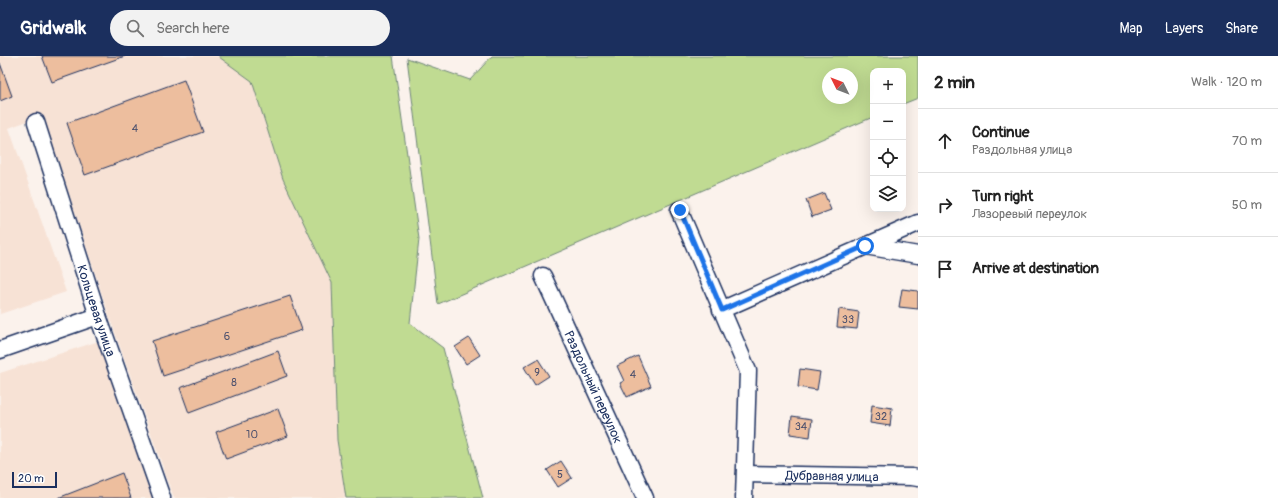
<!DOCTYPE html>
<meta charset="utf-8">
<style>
:root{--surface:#fff;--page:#f2f2f2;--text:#222;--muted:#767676;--line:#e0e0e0;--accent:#1b2f5e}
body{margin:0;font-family:Pangolin,sans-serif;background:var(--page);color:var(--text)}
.controls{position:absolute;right:12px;top:12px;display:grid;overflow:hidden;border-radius:8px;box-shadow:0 4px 16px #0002}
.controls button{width:36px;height:36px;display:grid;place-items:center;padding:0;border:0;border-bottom:1px solid var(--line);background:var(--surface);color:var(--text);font:20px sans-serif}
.compass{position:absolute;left:822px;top:12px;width:36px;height:36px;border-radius:50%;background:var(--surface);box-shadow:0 4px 16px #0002;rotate:312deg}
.scale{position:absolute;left:12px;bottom:10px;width:45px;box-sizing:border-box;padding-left:4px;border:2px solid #1b2f5e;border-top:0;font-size:11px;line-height:14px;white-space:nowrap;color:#1b2f5e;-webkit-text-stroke:3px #fff;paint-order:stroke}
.stop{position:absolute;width:12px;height:12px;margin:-9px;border:3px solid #1a73e8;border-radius:50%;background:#fff}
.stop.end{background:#1a73e8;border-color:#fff;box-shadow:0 1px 4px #0008}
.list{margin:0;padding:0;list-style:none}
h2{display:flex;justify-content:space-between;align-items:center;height:52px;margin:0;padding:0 16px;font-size:17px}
h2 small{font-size:13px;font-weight:400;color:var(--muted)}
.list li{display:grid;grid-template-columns:26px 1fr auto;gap:12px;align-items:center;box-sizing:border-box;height:64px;padding:0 16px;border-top:1px solid var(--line)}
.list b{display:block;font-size:15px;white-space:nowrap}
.list p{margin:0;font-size:13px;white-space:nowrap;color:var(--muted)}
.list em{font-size:13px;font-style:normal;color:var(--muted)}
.icon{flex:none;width:22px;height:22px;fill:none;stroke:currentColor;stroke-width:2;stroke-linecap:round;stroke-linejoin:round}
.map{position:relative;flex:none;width:918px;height:442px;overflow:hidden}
header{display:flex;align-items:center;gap:24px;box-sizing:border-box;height:56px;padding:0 20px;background:var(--accent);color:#fff}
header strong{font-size:19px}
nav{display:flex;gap:22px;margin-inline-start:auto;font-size:14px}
.search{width:280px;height:36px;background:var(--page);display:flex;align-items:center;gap:10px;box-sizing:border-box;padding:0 14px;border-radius:22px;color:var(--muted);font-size:15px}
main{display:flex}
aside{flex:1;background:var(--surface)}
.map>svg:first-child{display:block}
</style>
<header>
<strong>Gridwalk</strong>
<div class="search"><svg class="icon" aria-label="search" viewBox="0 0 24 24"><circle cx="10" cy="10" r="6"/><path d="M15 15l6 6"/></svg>Search here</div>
<nav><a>Map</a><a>Layers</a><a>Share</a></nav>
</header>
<main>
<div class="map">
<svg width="918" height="442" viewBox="0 0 918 442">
<rect width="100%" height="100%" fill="#fbf2ec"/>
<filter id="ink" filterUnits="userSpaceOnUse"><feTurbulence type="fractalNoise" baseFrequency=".025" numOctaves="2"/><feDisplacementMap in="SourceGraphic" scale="8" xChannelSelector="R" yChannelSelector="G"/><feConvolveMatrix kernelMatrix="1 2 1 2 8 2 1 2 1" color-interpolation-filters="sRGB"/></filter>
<g filter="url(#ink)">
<g fill="#f7e2d5">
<path d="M0 0H219L252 25 283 123 332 227 337 384 346 442H174L108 257 43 59 9 72 66 236 0 258Z"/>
<path d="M99 285 154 442H0V317Z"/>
</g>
<g fill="#c0db92" stroke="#6e8578" fill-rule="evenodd">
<path d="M219 0H393L419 183 410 267 443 292 483 442H346L337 384 332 227 283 123 252 25 219 1Z"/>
<path d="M492 0H918V42L903 48V15H873V61L438 248 407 2 470 24ZM828 18H852V42H828Z"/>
</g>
<g fill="#edbe9e" stroke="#1b2f5e">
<path d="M42 0H125L52 26Z"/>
<path d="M0 7 12 40 0 45Z"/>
<path d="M184 24 203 76 85 119 67 67Z"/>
<path d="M824 137 831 154 812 161 806 144Z"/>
<path d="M902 233 918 235V253L899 251Z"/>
<path d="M290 240 302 274 163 320 152 285Z"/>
<path d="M839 253 859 256 857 273 837 271Z"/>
<path d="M469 282 480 299 466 308 455 291Z"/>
<path d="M278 295 287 320 189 357 180 332Z"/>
<path d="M638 300 651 330 627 341 620 327 624 325 617 310Z"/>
<path d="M538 303 549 320 535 329 524 311Z"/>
<path d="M800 313 820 316 817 334 798 331Z"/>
<path d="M872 349 892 352 890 370 870 367Z"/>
<path d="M278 353 288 380 226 403 216 376Z"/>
<path d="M792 360 812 363 810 381 790 378Z"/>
<path d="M561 405 572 422 558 431 547 414Z"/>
<path d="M122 417 131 442H58Z"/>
</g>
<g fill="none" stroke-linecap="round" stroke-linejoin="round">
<g stroke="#1b2f5e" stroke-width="19">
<g id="minor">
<path id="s1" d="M36 66 98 260 162 442"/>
<path d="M679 154 748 315 744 442"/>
<path d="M865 190 918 199"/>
<path id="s2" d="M543 220 645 442"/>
<path d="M721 254 918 167"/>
<path d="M0 294 98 260"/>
<path id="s3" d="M745 418 912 421 918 422"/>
</g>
</g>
<use href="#minor" stroke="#fff" stroke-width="16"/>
</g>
</g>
<g fill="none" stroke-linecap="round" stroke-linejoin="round" filter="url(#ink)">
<path stroke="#1a73e8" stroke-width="5" d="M680 154 722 254 865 190"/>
</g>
<g text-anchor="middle" stroke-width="3" stroke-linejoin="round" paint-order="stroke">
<g font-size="11" fill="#50536e">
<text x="135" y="76">4</text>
<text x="848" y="267">33</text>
<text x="227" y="284">6</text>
<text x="537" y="320">9</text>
<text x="633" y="322">4</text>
<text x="234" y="330">8</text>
<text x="881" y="364">32</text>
<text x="801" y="374">34</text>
<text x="252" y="382">10</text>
<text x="560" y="422">5</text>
</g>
<g font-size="13" fill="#1b2f5e" stroke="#fff">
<text dy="5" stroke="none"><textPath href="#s1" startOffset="198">Кольцевая улица</textPath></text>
<text dy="5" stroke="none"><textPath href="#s2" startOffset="122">Раздольный переулок</textPath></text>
<text dy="5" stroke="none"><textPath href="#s3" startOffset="87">Дубравная улица</textPath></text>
</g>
</g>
</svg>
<div class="controls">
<button>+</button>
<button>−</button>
<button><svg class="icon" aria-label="locate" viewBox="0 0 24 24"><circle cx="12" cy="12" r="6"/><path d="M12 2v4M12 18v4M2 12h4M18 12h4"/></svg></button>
<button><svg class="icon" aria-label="layers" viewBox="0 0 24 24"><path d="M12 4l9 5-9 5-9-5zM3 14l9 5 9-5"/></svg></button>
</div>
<svg class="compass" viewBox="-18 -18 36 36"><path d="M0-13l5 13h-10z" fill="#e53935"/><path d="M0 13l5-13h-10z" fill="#767676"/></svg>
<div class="scale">20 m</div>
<div class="stop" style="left:865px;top:190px"></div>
<div class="stop end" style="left:680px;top:154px"></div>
</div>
<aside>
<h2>2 min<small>Walk · 120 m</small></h2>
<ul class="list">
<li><svg class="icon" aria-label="ahead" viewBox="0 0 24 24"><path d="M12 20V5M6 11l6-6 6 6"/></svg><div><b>Continue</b><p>Раздольная улица</p></div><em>70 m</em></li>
<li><svg class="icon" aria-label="right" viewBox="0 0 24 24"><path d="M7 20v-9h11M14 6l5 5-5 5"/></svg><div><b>Turn right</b><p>Лазоревый переулок</p></div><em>50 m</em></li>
<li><svg class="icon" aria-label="arrive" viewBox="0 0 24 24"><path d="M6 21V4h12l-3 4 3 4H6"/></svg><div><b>Arrive at destination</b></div></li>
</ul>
</aside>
</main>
